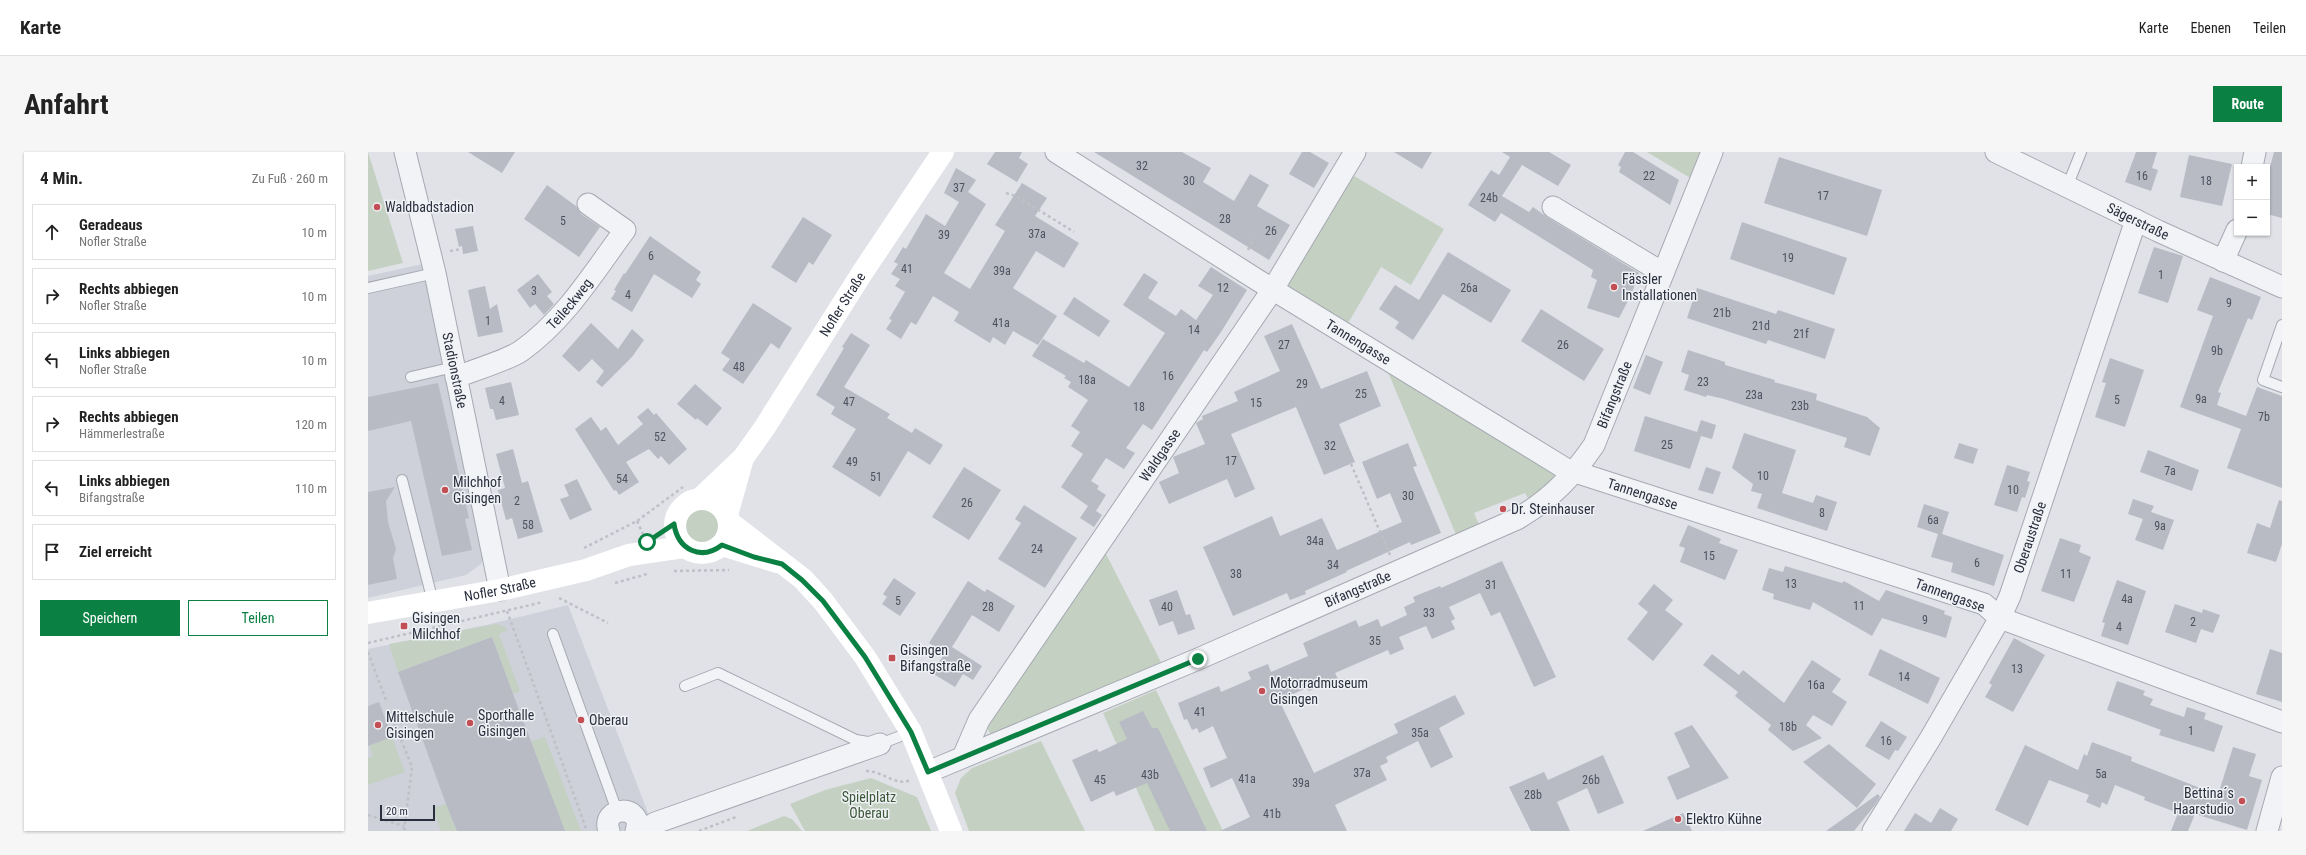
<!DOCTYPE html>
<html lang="de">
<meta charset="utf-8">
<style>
:root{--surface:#fff;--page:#f6f6f6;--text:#222;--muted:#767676;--line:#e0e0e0;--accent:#0b8043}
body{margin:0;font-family:"Roboto Condensed",sans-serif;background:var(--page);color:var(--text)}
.controls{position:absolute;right:12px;top:12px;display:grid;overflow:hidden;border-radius:0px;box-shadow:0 1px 3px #0004}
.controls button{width:36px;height:36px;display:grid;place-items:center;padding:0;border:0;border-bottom:1px solid var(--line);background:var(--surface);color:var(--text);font:20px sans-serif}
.scale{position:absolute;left:12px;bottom:10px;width:55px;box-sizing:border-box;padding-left:4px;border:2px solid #2a2f3e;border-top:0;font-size:11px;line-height:14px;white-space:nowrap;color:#2a2f3e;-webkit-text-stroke:3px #eff1f5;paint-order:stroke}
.stop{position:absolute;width:12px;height:12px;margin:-9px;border:3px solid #0b8043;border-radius:50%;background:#fff}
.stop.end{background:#0b8043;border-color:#fff;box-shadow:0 1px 4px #0008}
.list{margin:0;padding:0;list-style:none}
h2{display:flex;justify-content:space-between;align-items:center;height:52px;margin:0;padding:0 16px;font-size:17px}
h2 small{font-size:13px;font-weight:400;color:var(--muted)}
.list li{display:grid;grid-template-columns:26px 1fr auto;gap:12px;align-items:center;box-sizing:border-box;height:56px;margin:0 8px 8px;padding:0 8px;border:1px solid var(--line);border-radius:0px}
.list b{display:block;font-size:15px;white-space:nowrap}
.list p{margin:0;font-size:13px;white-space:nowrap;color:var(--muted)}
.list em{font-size:13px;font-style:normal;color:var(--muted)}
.actions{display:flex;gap:8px;padding:12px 16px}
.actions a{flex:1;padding:9px 0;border:1px solid var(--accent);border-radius:0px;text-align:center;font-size:14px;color:var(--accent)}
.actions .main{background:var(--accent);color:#fff}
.icon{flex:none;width:22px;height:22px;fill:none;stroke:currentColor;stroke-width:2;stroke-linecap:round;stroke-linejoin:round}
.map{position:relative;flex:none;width:1914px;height:679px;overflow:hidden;border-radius:0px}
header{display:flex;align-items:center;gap:24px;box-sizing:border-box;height:56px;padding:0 20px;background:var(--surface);border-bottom:1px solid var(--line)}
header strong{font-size:19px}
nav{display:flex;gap:22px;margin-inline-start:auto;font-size:14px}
.intro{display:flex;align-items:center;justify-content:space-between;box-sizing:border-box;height:96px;padding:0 24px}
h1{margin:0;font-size:28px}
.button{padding:10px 18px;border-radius:0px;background:var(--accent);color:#fff;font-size:14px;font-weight:700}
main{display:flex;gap:24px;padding:0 24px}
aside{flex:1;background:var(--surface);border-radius:0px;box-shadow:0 1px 3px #0004}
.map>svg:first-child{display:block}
</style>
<header>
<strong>Karte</strong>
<nav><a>Karte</a><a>Ebenen</a><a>Teilen</a></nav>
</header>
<div class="intro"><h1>Anfahrt</h1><a class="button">Route</a></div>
<main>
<aside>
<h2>4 Min.<small>Zu Fuß · 260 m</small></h2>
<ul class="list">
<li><svg class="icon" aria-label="ahead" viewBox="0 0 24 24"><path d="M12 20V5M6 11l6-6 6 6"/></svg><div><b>Geradeaus</b><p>Nofler Straße</p></div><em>10 m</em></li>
<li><svg class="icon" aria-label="right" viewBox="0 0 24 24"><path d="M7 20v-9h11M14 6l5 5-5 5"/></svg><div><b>Rechts abbiegen</b><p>Nofler Straße</p></div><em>10 m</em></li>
<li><svg class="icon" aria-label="left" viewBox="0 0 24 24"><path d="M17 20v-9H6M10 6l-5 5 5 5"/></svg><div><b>Links abbiegen</b><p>Nofler Straße</p></div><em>10 m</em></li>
<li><svg class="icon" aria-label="right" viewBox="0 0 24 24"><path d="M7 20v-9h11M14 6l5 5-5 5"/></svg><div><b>Rechts abbiegen</b><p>Hämmerlestraße</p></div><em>120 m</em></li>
<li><svg class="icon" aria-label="left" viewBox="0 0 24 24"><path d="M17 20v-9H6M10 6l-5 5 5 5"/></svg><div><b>Links abbiegen</b><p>Bifangstraße</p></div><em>110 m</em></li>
<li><svg class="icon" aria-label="arrive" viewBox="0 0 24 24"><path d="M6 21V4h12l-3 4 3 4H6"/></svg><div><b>Ziel erreicht</b></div></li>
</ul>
<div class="actions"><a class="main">Speichern</a><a>Teilen</a></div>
</aside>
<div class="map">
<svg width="1914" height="679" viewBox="0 0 1914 679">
<rect width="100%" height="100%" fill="#e0e2e8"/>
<g fill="#ced1da">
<path d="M64 110 123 391 113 412 98 423 0 446V124Z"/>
<path d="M200 453 287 679H0V497L118 473Z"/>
</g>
<g fill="#c4d1c2">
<path d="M0 0 35 111 0 119Z"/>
<path d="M1279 0H1336L1324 27Z"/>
<path d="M981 21 1076 77 1043 133 1013 115 979 173 926 141 921 135 920 127Z"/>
<path d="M1017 213 1187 322 1186 330 1163 352 1157 341 1106 361 1112 375 1089 385Z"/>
<circle cx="335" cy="374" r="17"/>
<path d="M736 398 796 516 626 583 621 580 619 574Z"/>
<path d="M128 472 135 474 140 478 131 482 152 539 145 542 124 485 30 520 21 492Z"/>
<path d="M788 538 855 679H787L735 561Z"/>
<path d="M24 585 37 620 0 633V606L5 604 1 593Z"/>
<path d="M177 585 213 679H196L163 589Z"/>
<path d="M673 589 717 679H601L587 641 593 626 604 616Z"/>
<path d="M503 626 549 645 563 679H437L422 652 457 638Z"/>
<path d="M78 652 89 679H73L65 656Z"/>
<path d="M416 664 424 667 434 679H379Z"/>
</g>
<g fill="#b8bbc4">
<path d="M100 0H147L134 21Z"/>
<path d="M627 0H654L651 6 660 12 649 30 619 12Z"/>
<path d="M726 0H814L843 16 835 30 866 49 882 22 901 33 889 54 922 73 901 108Z"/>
<path d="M934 0H942L961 11 946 36 921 22Z"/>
<path d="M1026 0H1064L1054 17Z"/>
<path d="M1134 0H1181L1203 13 1190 34 1154 13 1134 44 1161 60 1165 55 1179 65 1271 121 1263 143 1251 166 1219 156 1229 128 1223 125 1225 118 1133 61 1127 70 1100 53 1123 18 1131 23 1142 5Z"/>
<path d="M1257 0H1265L1311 28 1302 53 1251 20 1253 15 1250 13Z"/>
<path d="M1768 0H1789L1784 16 1790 18 1783 39 1757 30Z"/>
<path d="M1906 0H1914V66L1899 62V26Z"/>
<path d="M1821 3 1864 12 1854 54 1812 45Z"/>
<path d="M1411 5 1514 38 1499 84 1396 51Z"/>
<path d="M588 16 608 28 600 40 618 52 576 121 602 137 637 79 627 73 654 31 679 46 667 64 711 91 696 116 668 99 645 136 689 164 670 193 645 179 637 193 625 185 622 191 586 169 591 160 565 144 548 173 543 170 533 187 518 177 524 168 521 167 537 140 527 134 532 127 523 122 530 112 526 110 535 95 538 97 558 62 577 74 591 50 576 41Z"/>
<path d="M179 33 208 54 213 62 232 75 211 105 156 67Z"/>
<path d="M435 65 464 83 445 113 441 110 428 131 403 115Z"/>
<path d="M1374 70 1479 106 1466 143 1362 107Z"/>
<path d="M105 74 110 99 95 102 94 94 91 95 87 77Z"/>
<path d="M282 84 333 120 328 128 333 132 324 146 286 122 264 160 243 147 248 139 246 138 256 121 257 122Z"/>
<path d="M1786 95 1815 104 1800 151 1770 141Z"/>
<path d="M1080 100 1143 138 1123 171 1075 142 1045 188 1027 176 1031 170 1011 157 1027 133 1051 148Z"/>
<path d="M843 115 879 138 853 180 839 200 836 198 784 278 775 272 758 296 767 301 756 317 738 306 723 329 731 334 729 337 738 343 728 359 734 363 726 375 712 366 720 354 693 335 715 302 703 294 712 280 703 274 720 248 700 235 703 230 696 226 698 224 664 204 675 187 716 211 718 208 761 235 797 181 755 153 776 121 790 130 780 146 808 164 813 157 828 168 845 143 830 134Z"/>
<path d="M170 122 184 140 179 144 186 152 176 163 167 152 162 156 149 138Z"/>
<path d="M1842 125 1893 145 1884 168 1880 166 1850 240 1853 241 1849 253 1878 264 1889 235 1914 244V336L1859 316 1873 277 1812 255 1845 164 1829 158Z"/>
<path d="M117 134 122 157 129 152 135 180 110 185 100 138Z"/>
<path d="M1329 136 1408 162 1410 158 1467 177 1457 207 1400 188 1398 192 1319 166Z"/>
<path d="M706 145 742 169 731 185 695 162Z"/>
<path d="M385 151 424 176 411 197 403 191 375 232 354 218 362 207 353 201Z"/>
<path d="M1173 157 1236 197 1216 229 1153 189Z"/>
<path d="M223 171 250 197 264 177 276 188 264 205 234 235 228 230 236 219 224 207 211 220 194 204Z"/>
<path d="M924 172 953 237 999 219 1013 254 971 272 987 310 956 323 928 255 863 282 887 337 867 346 859 327 801 352 791 330 811 321 805 305 837 292 828 271 835 267 834 264 870 249 866 240 912 219 896 184Z"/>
<path d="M483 181 502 193 476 235 522 262 519 266 544 281 547 276 575 293 562 313 540 299 512 345 464 315 488 277 463 262 467 255 448 243 476 196 474 195Z"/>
<path d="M1320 198 1357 210V213L1407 228 1406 230 1449 242 1448 248 1499 265 1512 276 1502 304 1476 295 1479 286 1356 247 1339 243 1338 245 1316 238 1321 223 1313 220Z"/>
<path d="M1278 203 1295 210 1282 243 1265 236Z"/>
<path d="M1742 206 1776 218 1757 275 1727 265 1738 231 1734 230Z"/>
<path d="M143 230 151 263 128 268 125 257H122L117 236Z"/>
<path d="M70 231 101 366 97 367 104 398 74 404 43 269 0 279V245Z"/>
<path d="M327 232 354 256 339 274 329 266 328 268 309 252Z"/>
<path d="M280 256 286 263 288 261 319 297 301 313 293 304 290 307 281 297 258 310 271 330 251 343 248 338 246 339 207 277 223 265 233 279 238 275 250 293 275 272 269 265Z"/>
<path d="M1277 264 1329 280 1333 268 1348 273 1344 287 1333 284 1322 317 1266 299Z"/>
<path d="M1376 281 1428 298 1414 341 1445 351 1448 343 1469 350 1459 379 1389 356 1394 342 1383 339 1385 332 1364 316Z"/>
<path d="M1040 291 1049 314 1045 315 1073 381 1043 393 1042 390 978 419 979 420 937 439 938 442 922 448 919 441 865 464 835 395 904 364 912 384 954 366 969 398 1034 370 1022 341 1009 347 994 310Z"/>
<path d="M1591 291 1610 297 1605 312 1586 306Z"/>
<path d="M145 297 154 331 160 329 175 380 150 387 144 366 138 368 130 338 137 336 128 302Z"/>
<path d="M1780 298 1831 318 1824 339 1772 320Z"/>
<path d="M1639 313 1662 320 1659 329 1662 330 1657 346 1654 345 1649 360 1626 353Z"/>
<path d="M596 315 633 338 601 388 564 365Z"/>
<path d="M1338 315 1353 320 1345 342 1330 338Z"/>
<path d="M209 327 224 358 202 368 192 347 201 344 196 333Z"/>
<path d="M27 335 18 349 20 370 28 397 25 406 29 427 0 433V340Z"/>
<path d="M1765 347 1786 354 1783 360 1806 368 1795 398 1767 388 1775 367 1760 362Z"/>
<path d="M1911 348 1914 349V392L1908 410 1879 401 1889 371 1902 376Z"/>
<path d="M1556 352 1581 360 1574 382 1636 403 1626 434 1583 420 1585 411 1563 405 1570 382 1549 375Z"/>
<path d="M656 353 709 386 677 436 630 407 653 371 647 367Z"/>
<path d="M1320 373 1353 387 1351 391 1370 398 1357 428 1312 410 1317 396 1311 394Z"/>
<path d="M1692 386 1713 393 1711 400 1723 405 1706 450 1673 439Z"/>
<path d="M1134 409 1188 525 1166 535 1132 460 1123 464 1112 441 1081 455 1087 467 1083 469 1087 477 1064 487 1058 474 1031 485 1036 497 1022 503 1020 498 967 521 970 527 941 539 939 536 911 548 946 621 1030 581 1026 572 1087 543 1097 562 1071 576 1085 605 1063 616 1050 589 1018 605 1020 610 1012 614 1019 628 967 653 979 679H852L882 665 864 626 843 636 835 616 859 606 845 574 831 581 829 576 824 578 819 567 816 568 810 551 851 534 853 540 883 527 880 520 900 512 903 520 940 504 935 491 988 468 991 475 1010 467 1013 475 1039 463 1036 455 1047 450 1045 445 1072 434 1073 436Z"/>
<path d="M1417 414 1474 431 1476 429 1511 449 1518 438 1577 459 1576 462 1584 465 1578 486 1514 466 1504 484 1445 450 1442 458 1405 447 1406 442 1394 438 1401 416 1415 420Z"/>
<path d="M526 426 548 441 532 464 514 452 519 445 515 442Z"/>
<path d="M1749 428 1778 439 1760 493 1733 484 1737 471 1734 470Z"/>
<path d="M600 429 617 440 619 437 647 454 631 480 604 463 584 495 614 514 605 528 595 522 587 535 564 521 577 501 561 491Z"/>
<path d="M1286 432 1305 448 1297 458 1315 472 1285 509 1259 487 1280 460 1270 452Z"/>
<path d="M809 438 818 463 822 462 827 477 810 483 805 469 791 474 781 448Z"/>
<path d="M1807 452 1834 461 1835 457 1852 463 1845 481 1833 477 1828 491 1797 480Z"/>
<path d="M124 485 145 542 197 679H89L78 652 30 520Z"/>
<path d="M1646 486 1677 503 1645 560 1617 545 1624 533 1621 531Z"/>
<path d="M1512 497 1572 526 1560 552 1500 523Z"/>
<path d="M1902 497 1914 501V550L1888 542Z"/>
<path d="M1344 502 1371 523 1375 518 1416 551 1444 508 1473 527 1464 540 1479 550 1464 574 1445 563 1438 573 1454 586 1425 599 1400 578 1403 573 1367 544 1370 540 1335 513Z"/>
<path d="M1749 529 1777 539 1775 543 1785 547 1782 553 1816 565 1819 555 1838 561 1836 567 1855 574 1846 600 1791 583 1793 578 1739 558Z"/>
<path d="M11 550 24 585 0 594V554Z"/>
<path d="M775 559 784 576H790L839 679H802L779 631 748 644 746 639 723 650 704 608 729 597 731 600 759 587 751 570Z"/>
<path d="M1513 569 1539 585 1530 599 1527 598 1521 608 1497 594Z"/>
<path d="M1324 573 1361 626 1309 648 1299 625 1322 615 1306 581Z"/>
<path d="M1724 590 1764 605 1763 609 1850 643 1865 595 1888 602 1881 624 1894 628 1879 678 1827 662 1820 679H1803L1810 661 1776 648 1777 645 1747 633 1739 653 1734 650 1732 656 1718 650 1721 643 1681 628 1660 674 1627 658 1657 593 1710 618 1716 602 1719 604Z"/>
<path d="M1461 592 1508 632 1489 656 1435 610Z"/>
<path d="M1235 603 1256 651 1230 662 1219 636 1189 650 1202 679H1163L1141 635 1176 620 1180 628Z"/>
<path d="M1510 642 1512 645 1507 653 1486 679H1458Z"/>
<path d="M1572 656 1590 667 1583 679H1536L1547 661 1563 671Z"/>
<path d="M1315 661 1324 679H1275Z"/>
</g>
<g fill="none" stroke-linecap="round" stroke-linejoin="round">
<g stroke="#a6a9b2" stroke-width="12">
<g id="lane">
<path d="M1699 35 1713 0"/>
<path d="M0 136 67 121"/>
<path d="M1914 173 1895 228 1914 235"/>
<path d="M43 225 86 215"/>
<path d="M34 328 65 450"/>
<path d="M185 482 249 659"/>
<path d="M317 534 350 521 488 588 512 592 543 580"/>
</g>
</g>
<g stroke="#a6a9b2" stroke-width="23">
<g id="street">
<path id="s1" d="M37 0 67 121 132 438"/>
<path id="s2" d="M688 0 891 129 1198 317 1616 452 1632 466 1914 570"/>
<path id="s3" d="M1628 0 1790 79 1914 135"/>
<path d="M1884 15 1887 0"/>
<path d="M1185 55 1295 121"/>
<path d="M1855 109 1869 78"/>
<path id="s4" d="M88 225C104 219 140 208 153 199 197 168 226 120 257 78L220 52"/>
<path id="s5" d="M595 605 611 568 905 137 987 0"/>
<path id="s6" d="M560 620 830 507 1149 367C1183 347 1204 325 1226 293L1344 0"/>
<path d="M241 679C232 653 277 652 268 679"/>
<path d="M274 679 287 671 512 592"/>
<path id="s7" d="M1505 679 1562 587 1632 466 1642 444 1768 68"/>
<path d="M1899 679 1914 625"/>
</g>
</g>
<g stroke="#bec0c6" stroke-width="2.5" stroke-dasharray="3 3" stroke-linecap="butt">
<path d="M638 41 648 44 706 80"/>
<path d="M880 98 886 86"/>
<path d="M82 99 94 97"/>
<path d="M983 312 1022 403"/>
<path d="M269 369 275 382"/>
<path d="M216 396 269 369 315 335"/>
<path d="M306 419 361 418"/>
<path d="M247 431 279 422"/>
<path d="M191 446 240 471"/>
<path d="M139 459 219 679"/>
<path d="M0 491 175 450"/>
<path d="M0 500 18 548"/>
<path d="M22 560 44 615 36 679"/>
<path d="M498 619C515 619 529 635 542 628"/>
<path d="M0 663 36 674"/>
<path d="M331 679 368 665"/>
</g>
<use href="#lane" stroke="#f2f3f6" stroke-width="10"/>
<use href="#street" stroke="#f2f3f6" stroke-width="21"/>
<g stroke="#fff" stroke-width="22">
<path id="s8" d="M333 346 375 306 397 275 494 121 575 0"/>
<circle cx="334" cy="374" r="27"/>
<path d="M359 363 375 306"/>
<path d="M361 370 435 427 455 449 497 505 543 580 583 679"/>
<path d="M354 393 409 410"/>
<path id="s9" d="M0 461 132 438 218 418 261 403 316 395"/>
</g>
</g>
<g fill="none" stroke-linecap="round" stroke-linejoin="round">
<path stroke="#0b8043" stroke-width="5" d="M279 390 306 372C310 398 333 409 354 393L386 405 414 412 434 428 455 449 497 505 543 580 560 620 830 507"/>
</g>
<g fill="#c34e54" stroke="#eff1f5" stroke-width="1.5">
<circle cx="9" cy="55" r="4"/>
<circle cx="1246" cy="135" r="4"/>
<circle cx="77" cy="338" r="4"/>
<circle cx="1135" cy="357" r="4"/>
<rect x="32" y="470" width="8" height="8" rx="2"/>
<rect x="520" y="502" width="8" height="8" rx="2"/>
<circle cx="894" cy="539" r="4"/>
<circle cx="213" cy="568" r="4"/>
<circle cx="102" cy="571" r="4"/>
<circle cx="10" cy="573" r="4"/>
<circle cx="1874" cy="649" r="4"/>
<circle cx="1310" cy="667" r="4"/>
</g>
<g text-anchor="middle" stroke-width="3" stroke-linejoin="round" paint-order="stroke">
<g font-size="12" fill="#4e5260">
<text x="774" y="18">32</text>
<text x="1281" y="28">22</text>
<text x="1774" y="28">16</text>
<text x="821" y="33">30</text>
<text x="1838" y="33">18</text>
<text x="591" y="40">37</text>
<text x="1455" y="48">17</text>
<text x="1121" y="50">24b</text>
<text x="857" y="71">28</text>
<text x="195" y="73">5</text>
<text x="903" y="83">26</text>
<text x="669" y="86">37a</text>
<text x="576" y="87">39</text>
<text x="283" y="108">6</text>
<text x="1420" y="110">19</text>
<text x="539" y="121">41</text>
<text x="634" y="123">39a</text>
<text x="1793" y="127">1</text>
<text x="855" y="140">12</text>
<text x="1101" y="140">26a</text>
<text x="166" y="143">3</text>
<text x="260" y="147">4</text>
<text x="1861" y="155">9</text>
<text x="1354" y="165">21b</text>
<text x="120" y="173">1</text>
<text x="633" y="175">41a</text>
<text x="1393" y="178">21d</text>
<text x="826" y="182">14</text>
<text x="1433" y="186">21f</text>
<text x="916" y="197">27</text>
<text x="1195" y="197">26</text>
<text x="1849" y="203">9b</text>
<text x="371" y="219">48</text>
<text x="800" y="228">16</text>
<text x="719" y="232">18a</text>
<text x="1335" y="234">23</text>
<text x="934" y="236">29</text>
<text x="993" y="246">25</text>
<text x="1386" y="247">23a</text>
<text x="1833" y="251">9a</text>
<text x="1749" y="252">5</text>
<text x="134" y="253">4</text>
<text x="481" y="254">47</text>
<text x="888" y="255">15</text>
<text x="1432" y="258">23b</text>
<text x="771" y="259">18</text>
<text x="1896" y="269">7b</text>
<text x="292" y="289">52</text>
<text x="1299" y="297">25</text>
<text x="962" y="298">32</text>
<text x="863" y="313">17</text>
<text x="484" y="314">49</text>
<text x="1802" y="323">7a</text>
<text x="1395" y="328">10</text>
<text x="508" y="329">51</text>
<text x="254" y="331">54</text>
<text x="1645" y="342">10</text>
<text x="1040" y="348">30</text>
<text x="149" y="353">2</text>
<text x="599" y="355">26</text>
<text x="1454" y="365">8</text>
<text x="1565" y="372">6a</text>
<text x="160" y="377">58</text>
<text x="1792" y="378">9a</text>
<text x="947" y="393">34a</text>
<text x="669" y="401">24</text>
<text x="1341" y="408">15</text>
<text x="1609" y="415">6</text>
<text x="965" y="417">34</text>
<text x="868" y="426">38</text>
<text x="1698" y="426">11</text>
<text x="1423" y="436">13</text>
<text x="1123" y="437">31</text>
<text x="1759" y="451">4a</text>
<text x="530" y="453">5</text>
<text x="1491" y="458">11</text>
<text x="620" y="459">28</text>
<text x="799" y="459">40</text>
<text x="1061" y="465">33</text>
<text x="1557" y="472">9</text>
<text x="1825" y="474">2</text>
<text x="1751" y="479">4</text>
<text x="1007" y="493">35</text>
<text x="1649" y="521">13</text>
<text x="1536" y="529">14</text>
<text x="1448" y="537">16a</text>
<text x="832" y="564">41</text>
<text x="1420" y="579">18b</text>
<text x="1823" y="583">1</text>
<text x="1052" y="585">35a</text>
<text x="1518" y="593">16</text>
<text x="994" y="625">37a</text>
<text x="1733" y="626">5a</text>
<text x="782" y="627">43b</text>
<text x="879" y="631">41a</text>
<text x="732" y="632">45</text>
<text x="1223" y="632">26b</text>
<text x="933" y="635">39a</text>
<text x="1165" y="647">28b</text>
<text x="904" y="666">41b</text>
</g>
<g font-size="14" fill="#2a2f3e" stroke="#eff1f5" text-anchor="start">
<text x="17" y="60">Waldbadstadion</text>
<text x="1254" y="132">Fässler<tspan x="1254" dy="16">Installationen</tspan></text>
<text x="85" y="335">Milchhof<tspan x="85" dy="16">Gisingen</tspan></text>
<text x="1143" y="362">Dr. Steinhauser</text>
<text x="44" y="471">Gisingen<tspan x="44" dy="16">Milchhof</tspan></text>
<text x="532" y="503">Gisingen<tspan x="532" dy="16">Bifangstraße</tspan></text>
<text x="902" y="536">Motorradmuseum<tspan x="902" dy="16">Gisingen</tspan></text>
<text x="110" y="568">Sporthalle<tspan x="110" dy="16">Gisingen</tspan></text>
<text x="18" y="570">Mittelschule<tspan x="18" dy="16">Gisingen</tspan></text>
<text x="221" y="573">Oberau</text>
<text x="1866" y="646" text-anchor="end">Bettina´s<tspan x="1866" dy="16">Haarstudio</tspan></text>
<text x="1318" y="672">Elektro Kühne</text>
</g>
<g font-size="14" fill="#2a2f3e" stroke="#eff1f5">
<text dy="5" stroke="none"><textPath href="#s3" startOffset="158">Sägerstraße</textPath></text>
<text dy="5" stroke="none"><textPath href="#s4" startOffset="138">Teileckweg</textPath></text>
<text dy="5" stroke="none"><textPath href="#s8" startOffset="241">Nofler Straße</textPath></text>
<text dy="5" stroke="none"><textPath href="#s2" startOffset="357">Tannengasse</textPath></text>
<text dy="5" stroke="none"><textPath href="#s1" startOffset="224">Stadionstraße</textPath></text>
<text dy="5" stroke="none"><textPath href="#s6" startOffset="803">Bifangstraße</textPath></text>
<text dy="5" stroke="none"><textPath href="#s5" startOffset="361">Waldgasse</textPath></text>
<text dy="5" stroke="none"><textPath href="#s2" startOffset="681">Tannengasse</textPath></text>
<text dy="5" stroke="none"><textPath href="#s7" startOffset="334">Oberaustraße</textPath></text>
<text dy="5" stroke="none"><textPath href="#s9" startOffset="134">Nofler Straße</textPath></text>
<text dy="5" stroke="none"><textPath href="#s6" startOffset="467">Bifangstraße</textPath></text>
<text transform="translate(1582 443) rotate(20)" y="5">Tannengasse</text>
</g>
<g font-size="14" fill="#3b5838" stroke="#eff1f5">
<text x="501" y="650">Spielplatz<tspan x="501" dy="16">Oberau</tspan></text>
</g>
</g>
</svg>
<div class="controls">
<button>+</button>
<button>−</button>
</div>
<div class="scale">20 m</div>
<div class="stop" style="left:279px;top:390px"></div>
<div class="stop end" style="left:830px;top:507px"></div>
</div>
</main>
